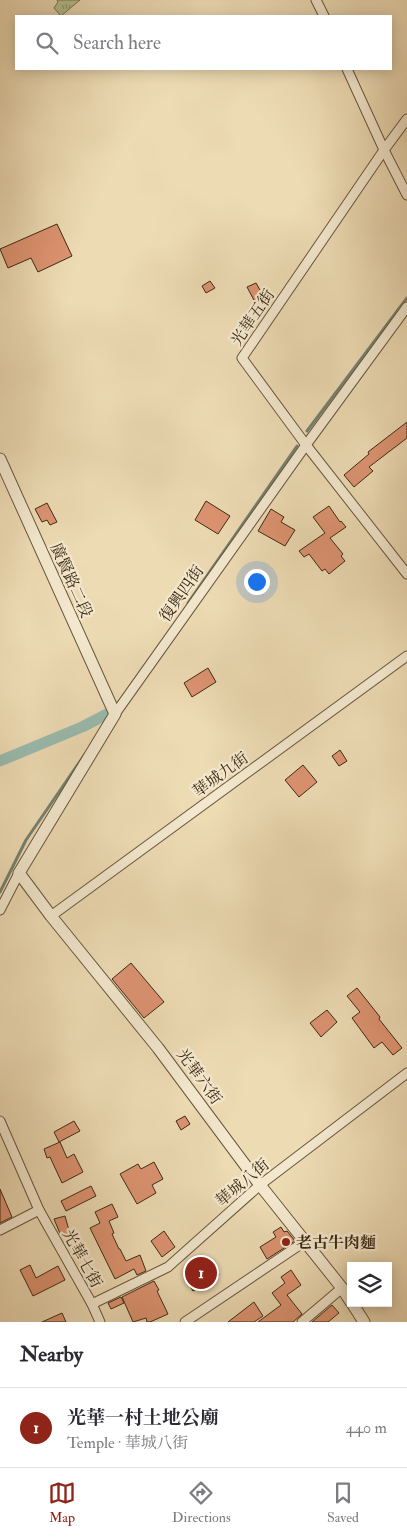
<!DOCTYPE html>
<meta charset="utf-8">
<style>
:root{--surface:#fff;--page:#f7f7f7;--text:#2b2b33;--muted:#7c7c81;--line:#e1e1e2;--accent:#8f2418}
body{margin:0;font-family:"IM FELL Double Pica","Noto Serif TC",serif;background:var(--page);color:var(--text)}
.controls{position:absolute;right:15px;bottom:15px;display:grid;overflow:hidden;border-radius:0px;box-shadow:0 2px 12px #0003}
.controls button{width:45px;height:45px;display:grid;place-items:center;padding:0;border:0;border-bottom:1px solid var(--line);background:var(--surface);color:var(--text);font:25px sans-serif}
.you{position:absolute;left:256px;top:581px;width:18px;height:18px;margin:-12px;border:4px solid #fff;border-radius:50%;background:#1a73e8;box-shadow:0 0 0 8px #1a73e833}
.badge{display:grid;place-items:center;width:32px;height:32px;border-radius:50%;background:var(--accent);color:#fff;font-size:16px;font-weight:700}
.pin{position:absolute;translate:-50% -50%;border:2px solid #fff;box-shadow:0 1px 5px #0006}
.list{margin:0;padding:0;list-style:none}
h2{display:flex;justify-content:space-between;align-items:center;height:65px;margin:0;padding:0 20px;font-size:21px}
h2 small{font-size:16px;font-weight:400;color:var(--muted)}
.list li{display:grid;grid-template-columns:32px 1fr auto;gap:15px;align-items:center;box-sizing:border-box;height:80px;padding:0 20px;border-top:1px solid var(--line)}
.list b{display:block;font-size:19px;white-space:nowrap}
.list p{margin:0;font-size:16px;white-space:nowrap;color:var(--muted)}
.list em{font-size:16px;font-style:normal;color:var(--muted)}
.icon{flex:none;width:28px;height:28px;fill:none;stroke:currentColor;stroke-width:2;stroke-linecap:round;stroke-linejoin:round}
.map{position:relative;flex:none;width:407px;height:1322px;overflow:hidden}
.search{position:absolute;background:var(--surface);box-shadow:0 2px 12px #0003;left:15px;right:15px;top:15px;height:55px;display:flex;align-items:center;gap:12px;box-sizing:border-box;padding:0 18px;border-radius:0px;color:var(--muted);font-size:19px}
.sheet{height:145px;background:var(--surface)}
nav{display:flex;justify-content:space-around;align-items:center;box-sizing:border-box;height:70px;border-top:1px solid var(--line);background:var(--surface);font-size:14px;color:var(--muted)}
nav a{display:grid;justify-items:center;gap:2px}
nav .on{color:var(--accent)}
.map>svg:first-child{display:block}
</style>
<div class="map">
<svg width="407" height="1322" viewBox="0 0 407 1322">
<defs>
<pattern id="grass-tufts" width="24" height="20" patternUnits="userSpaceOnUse" patternTransform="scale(1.25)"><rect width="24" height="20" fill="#b5c190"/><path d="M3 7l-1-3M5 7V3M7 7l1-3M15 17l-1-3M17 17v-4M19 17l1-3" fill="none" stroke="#949d74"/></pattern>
</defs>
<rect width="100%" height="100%" fill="#eddbb4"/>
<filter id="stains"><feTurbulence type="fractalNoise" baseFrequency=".004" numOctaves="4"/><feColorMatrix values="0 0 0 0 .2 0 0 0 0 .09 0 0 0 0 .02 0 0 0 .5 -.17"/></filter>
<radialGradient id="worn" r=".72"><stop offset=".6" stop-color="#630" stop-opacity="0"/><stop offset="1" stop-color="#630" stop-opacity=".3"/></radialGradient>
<path fill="url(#grass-tufts)" stroke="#787652" d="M57 0H80L61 16 54 8 58 2Z"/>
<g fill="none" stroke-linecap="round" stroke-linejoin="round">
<g stroke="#748170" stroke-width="3">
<path d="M307 431 407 298"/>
<path d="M188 603 297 446"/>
<path d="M0 892 26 840 85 754"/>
</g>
<path stroke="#99bbae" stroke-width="11" d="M0 761 82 727 113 711"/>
</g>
<g fill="#dd9371" stroke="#3c2a13">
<path d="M57 224 72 256 38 272 31 258 8 268 0 249Z"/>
<path d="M210 281 215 288 206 293 202 286Z"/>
<path d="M256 283 264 297 255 302 247 287Z"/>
<path d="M407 422V438L369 467 373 471 354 487 344 475 369 454 368 452Z"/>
<path d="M206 501 230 516 218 534 195 520Z"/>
<path d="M47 503 57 522 50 525 47 520 42 522 35 509Z"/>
<path d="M329 506 340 522 341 521 346 527 330 538 343 554 341 556 345 561 329 574 325 569 322 571 309 554 304 557 299 551 325 533 313 517Z"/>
<path d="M271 509 284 517 281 522 295 530 285 546 258 531Z"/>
<path d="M208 668 216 682 192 697 184 683Z"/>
<path d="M340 750 347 761 339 766 332 756Z"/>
<path d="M303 765 317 782 299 797 285 780Z"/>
<path d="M131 963 164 1002 144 1018 112 979Z"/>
<path d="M357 988 380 1017 379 1019 402 1048 393 1055 382 1042 374 1048 352 1018 360 1012 347 996Z"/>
<path d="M327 1010 337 1022 321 1037 310 1023Z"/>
<path d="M185 1116 190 1124 181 1130 176 1121Z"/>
<path d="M74 1121 80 1131 59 1142 54 1132Z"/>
<path d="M60 1142 67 1158 74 1154 83 1172 62 1183 50 1157 47 1158 44 1149Z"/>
<path d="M154 1162 163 1179 152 1185 156 1193 137 1204 120 1174 138 1164 141 1169Z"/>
<path d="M91 1186 96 1196 66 1211 61 1201Z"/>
<path d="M0 1189 12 1217 0 1223Z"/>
<path d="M112 1204 118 1217 109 1221 114 1233 112 1234 119 1249H120L126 1261 140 1255 146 1271 137 1275 134 1269 115 1279 90 1228 100 1223 95 1212Z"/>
<path d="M65 1216 70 1234 61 1236 54 1219Z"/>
<path d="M281 1227 284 1232 287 1231 295 1241 267 1259 260 1247 276 1237 273 1232Z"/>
<path d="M164 1231 175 1247 162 1257 151 1241Z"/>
<path d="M208 1257 219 1275 193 1291 188 1283 190 1282 184 1271Z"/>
<path d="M30 1265 36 1278 58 1266 65 1280 33 1296 20 1270Z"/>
<path d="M291 1270 301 1285 287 1295 302 1314 293 1322H258L281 1305 272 1293 285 1283 281 1277Z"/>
<path d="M154 1281 159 1290 157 1291 168 1314 150 1322H147L146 1318 133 1322 122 1297Z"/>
<path d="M121 1297 124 1303 111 1309 108 1303Z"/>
<path d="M254 1302 263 1316 254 1322H228Z"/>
<path d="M332 1305 339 1313 328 1322H312Z"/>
<path d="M62 1313 66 1322H42Z"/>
</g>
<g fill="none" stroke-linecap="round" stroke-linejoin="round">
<g stroke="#68563b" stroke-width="11">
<g id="minor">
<path d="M316 0 324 16"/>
<path d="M347 69 384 150 407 195"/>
<path d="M407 119 384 150 242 358 306 445 407 574"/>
<path d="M115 714 306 445 407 307"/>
<path d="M0 910 19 873"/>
<path d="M51 916 407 656"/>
<path d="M39 1210 92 1304 100 1322"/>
<path d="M0 1230 39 1210 0 1121"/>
<path d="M92 1304 168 1267 260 1185 407 1073"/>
<path d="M185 1322 304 1242"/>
<path d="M302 1322 342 1288"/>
</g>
</g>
<g stroke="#68563b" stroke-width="13">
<g id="tertiary">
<path d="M0 459 115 714 19 873 51 916 158 1048 260 1185 342 1288 351 1302"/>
<path d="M352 1303 364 1322"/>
</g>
</g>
<use href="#minor" stroke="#f3e8ce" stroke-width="9"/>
<use href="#tertiary" stroke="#f3e8ce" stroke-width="11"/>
</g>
<circle fill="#8f2418" stroke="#f3e8ce" stroke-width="2" cx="286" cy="1242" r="5"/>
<g text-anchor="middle" stroke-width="4.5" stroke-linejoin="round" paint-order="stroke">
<g font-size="16" fill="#3c2a13" stroke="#f3e8ce">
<text transform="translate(252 317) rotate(-56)" y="6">光華五街</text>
<text transform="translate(72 580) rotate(66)" y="6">廣賢路二段</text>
<text transform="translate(181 593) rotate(-55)" y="6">復興四街</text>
<text transform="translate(220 774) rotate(-36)" y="6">華城九街</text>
<text transform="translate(200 1076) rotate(54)" y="6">光華六街</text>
<text transform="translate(242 1182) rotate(-40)" y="6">華城八街</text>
<text transform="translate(83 1258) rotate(61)" y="6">光華七街</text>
</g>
<g font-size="16" font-weight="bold" fill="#3c2a13" stroke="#f3e8ce" text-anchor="start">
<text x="296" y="1248">老古牛肉麵</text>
</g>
</g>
<rect width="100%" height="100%" filter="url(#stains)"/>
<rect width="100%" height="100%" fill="url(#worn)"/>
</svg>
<div class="controls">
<button><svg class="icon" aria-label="layers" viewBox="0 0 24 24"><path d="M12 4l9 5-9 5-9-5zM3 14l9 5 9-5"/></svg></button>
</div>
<div class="you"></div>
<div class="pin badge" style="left:201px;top:1273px">1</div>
<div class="search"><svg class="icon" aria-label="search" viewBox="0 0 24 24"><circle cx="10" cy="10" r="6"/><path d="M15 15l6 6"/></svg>Search here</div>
</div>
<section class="sheet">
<h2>Nearby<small></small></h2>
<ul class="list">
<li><span class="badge">1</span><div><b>光華一村土地公廟</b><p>Temple · 華城八街</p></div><em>440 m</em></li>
</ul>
</section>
<nav>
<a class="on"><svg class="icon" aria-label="map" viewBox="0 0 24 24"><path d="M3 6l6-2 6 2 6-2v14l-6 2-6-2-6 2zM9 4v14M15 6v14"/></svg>Map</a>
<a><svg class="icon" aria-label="directions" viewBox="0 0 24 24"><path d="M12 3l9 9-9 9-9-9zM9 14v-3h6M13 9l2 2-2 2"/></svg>Directions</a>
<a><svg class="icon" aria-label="saved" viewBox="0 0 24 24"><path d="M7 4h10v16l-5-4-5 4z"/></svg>Saved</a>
</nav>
